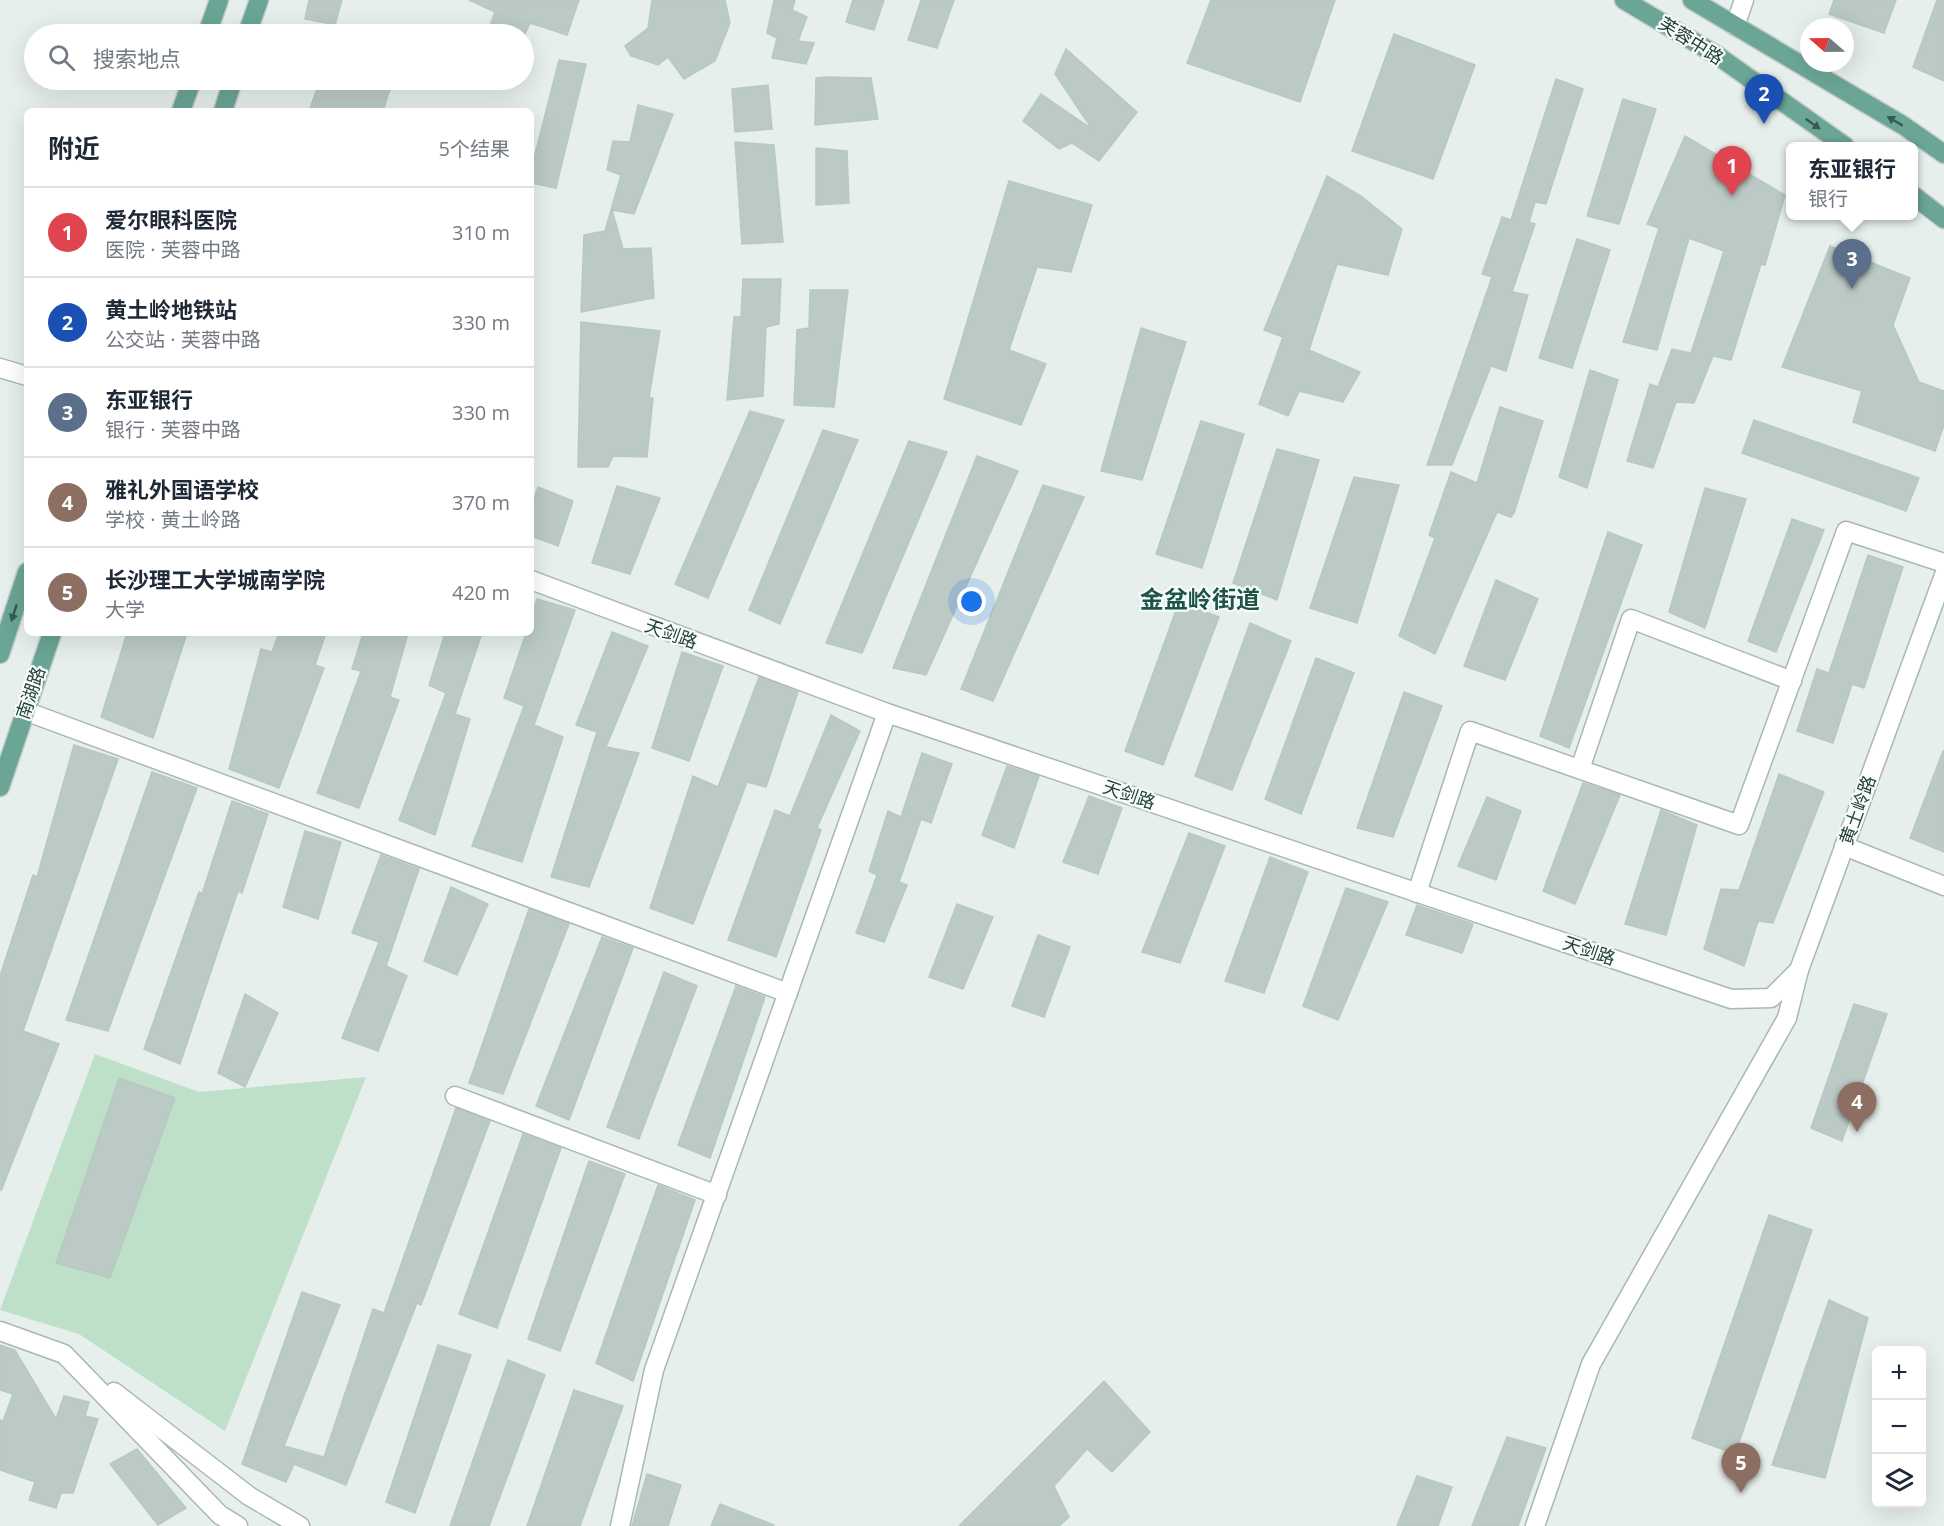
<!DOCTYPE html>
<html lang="zh">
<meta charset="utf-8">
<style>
:root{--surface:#fff;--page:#f6f6f7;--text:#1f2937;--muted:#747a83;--line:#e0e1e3;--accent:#0f766e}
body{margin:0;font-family:"Open Sans","Noto Sans SC",sans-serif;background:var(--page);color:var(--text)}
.controls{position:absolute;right:18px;bottom:18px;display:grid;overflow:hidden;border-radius:9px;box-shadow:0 6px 24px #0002}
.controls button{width:54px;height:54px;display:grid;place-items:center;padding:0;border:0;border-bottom:2px solid var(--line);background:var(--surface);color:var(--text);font:30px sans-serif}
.compass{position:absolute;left:1800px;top:18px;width:54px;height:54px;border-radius:50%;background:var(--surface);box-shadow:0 6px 24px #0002;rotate:290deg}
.you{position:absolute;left:972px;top:602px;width:21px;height:21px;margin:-15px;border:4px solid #fff;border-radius:50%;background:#1a73e8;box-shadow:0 0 0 9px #1a73e833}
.badge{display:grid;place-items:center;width:39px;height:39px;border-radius:50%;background:var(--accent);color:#fff;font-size:20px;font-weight:700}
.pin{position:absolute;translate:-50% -50px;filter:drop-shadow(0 2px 3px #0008)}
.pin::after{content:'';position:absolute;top:32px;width:21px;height:18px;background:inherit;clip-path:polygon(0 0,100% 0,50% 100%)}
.popup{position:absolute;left:1786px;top:142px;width:132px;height:78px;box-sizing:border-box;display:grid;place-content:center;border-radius:9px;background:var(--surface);filter:drop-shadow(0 2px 4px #0005);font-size:20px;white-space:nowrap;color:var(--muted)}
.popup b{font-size:22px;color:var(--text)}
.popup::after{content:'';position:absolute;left:50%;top:100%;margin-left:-12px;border:12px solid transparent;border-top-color:var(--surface)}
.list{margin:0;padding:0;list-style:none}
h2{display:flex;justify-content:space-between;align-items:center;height:78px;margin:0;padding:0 24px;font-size:26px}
h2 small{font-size:20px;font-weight:400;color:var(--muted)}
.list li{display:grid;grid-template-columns:39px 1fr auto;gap:18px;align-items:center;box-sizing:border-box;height:90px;padding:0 24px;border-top:2px solid var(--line)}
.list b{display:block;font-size:22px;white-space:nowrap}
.list p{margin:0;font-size:20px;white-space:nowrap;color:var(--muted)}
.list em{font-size:20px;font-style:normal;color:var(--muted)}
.icon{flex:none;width:33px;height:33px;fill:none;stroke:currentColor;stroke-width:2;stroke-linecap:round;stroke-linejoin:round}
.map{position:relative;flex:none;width:1944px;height:1526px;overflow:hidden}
.search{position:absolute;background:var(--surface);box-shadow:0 6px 24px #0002;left:24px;top:24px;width:510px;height:66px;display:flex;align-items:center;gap:15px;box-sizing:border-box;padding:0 21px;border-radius:33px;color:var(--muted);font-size:22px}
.panel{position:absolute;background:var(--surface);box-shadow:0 6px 24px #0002;left:24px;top:108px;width:510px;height:528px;border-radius:9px}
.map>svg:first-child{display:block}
</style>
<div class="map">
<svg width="1944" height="1526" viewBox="0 0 1944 1526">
<rect width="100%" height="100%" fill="#e6efeb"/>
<path fill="#bfe0c8" d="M95 1054 199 1092 366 1077 225 1431 79 1334 0 1310Z"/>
<g fill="#bbcac4" stroke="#b8c9c2" stroke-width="1.5">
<path d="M309 0H342L335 25 305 19Z"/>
<path d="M469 0H579L567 35 530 23 525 34H487L495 12Z"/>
<path d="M652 0H725L730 23 715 61 684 79 668 57 658 65 631 56 625 46 648 28Z"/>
<path d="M774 0H795L792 10 807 17 798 41 814 43 806 64 772 58 777 38 767 33Z"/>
<path d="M853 0H884L874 30 846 22Z"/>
<path d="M921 0H954L937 48 908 40Z"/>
<path d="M1211 0H1335L1300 102 1187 63Z"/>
<path d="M1834 0H1896L1884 33 1829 14Z"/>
<path d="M1937 0H1944V81L1913 67Z"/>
<path d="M1394 34 1475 65 1433 179 1352 151Z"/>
<path d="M1066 49 1137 112 1099 161 1072 143 1059 149 1023 121 1041 94 1092 129 1055 74Z"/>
<path d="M559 60 586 64 556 188 531 183V170Z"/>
<path d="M825 77 871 78 878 119 815 125 816 78Z"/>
<path d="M1556 79 1583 89 1546 204 1535 202 1529 222 1535 224 1512 292 1528 295 1506 371 1491 366 1452 465H1427L1492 277 1482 274 1502 217 1511 220Z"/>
<path d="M320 80H393L383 111H309Z"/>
<path d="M768 85 772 129 735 132 732 89Z"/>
<path d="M1623 99 1656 109 1619 224 1587 216Z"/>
<path d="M638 105 673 114 634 214 612 210 623 249 651 248 654 298 581 312 584 235 605 231 621 175 607 170 613 141 630 142Z"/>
<path d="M1685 136 1785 195 1765 265 1761 264 1731 360 1713 356 1694 403 1676 402 1653 468 1627 461 1650 384 1658 387 1672 349 1691 353 1724 251 1689 238 1657 350 1623 342 1659 228 1647 224Z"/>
<path d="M735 142 774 145 783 242 742 244Z"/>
<path d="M816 148 847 151 849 203 816 205Z"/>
<path d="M1327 176 1361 196 1402 229 1388 275 1337 264 1309 350 1360 372 1343 402 1299 391 1288 416 1259 404 1283 337 1264 330Z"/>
<path d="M1009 181 1092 205 1071 272 1037 267 1009 350 1046 364 1021 425 944 399Z"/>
<path d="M1577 239 1610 250 1572 368 1539 358Z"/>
<path d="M1830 246 1910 278 1893 325 1919 382 1944 391V425L1935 451 1853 422 1862 391 1782 367Z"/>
<path d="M743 279H781L779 324 766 327 763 396 727 400 734 317H741Z"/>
<path d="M810 290H848L834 407 794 405 797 330 809 328Z"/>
<path d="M581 322 660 331 649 398H653L647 457 613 456 608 467H578Z"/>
<path d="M1141 328 1186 342 1142 480 1101 471Z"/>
<path d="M1590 370 1618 380 1587 488 1559 477Z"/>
<path d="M1500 407 1543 421 1514 513 1511 517 1497 512 1435 654 1399 636 1435 538 1429 535 1451 472 1477 483Z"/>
<path d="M750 411 784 420 708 598 675 584Z"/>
<path d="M1754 420 1919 478 1906 511 1742 453Z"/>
<path d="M1201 421 1244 434 1202 568 1156 554Z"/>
<path d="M823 430 858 440 780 624 749 610Z"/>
<path d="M909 441 947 452 862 653 826 643Z"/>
<path d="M1277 449 1319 460 1277 600 1233 583Z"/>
<path d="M977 456 1018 471 926 675 893 668Z"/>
<path d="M1354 477 1399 485 1357 623 1310 608Z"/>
<path d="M1043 485 1084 497 993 701 961 689Z"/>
<path d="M617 486 660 498 630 574 592 563Z"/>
<path d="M538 487 573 501 558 546 531 536V508Z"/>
<path d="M1705 488 1746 499 1705 628 1669 612Z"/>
<path d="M1792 519 1824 530 1776 652 1748 641Z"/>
<path d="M1608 532 1642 545 1569 748 1540 736Z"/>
<path d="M1868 555 1903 567 1864 688 1852 684 1833 743 1797 731 1817 669 1829 673Z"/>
<path d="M1496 580 1538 599 1505 680 1464 666Z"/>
<path d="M537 599 575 610 534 725 563 737 522 862 472 846 524 706 504 698 526 633H531V617Z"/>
<path d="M1179 602 1219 617 1163 765 1125 751Z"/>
<path d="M1250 623 1291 641 1232 790 1195 776Z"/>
<path d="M612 632 648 646 606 747 639 753 589 887 551 877 597 732 576 725Z"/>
<path d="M127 633H187L153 738 101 717Z"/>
<path d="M279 633H326L315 665 324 668 279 788 229 769 261 649 272 652Z"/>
<path d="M363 633H408L390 697 399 700 359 808 317 793 361 671 352 669Z"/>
<path d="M445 633H482L455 714 470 719 435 835 399 820 446 693 429 685Z"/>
<path d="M682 652 723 666 689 761 652 748Z"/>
<path d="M1316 658 1354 673 1301 814 1265 799Z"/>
<path d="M759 677 798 692 766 787 747 782 693 924 650 908 693 776 718 787Z"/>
<path d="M1404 692 1442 706 1393 837 1357 828Z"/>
<path d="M831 715 860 731 817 828 821 830 776 957 728 940 775 810 790 816Z"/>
<path d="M74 745 118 759 23 1031 59 1044 1 1191 0 976 33 875 37 877Z"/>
<path d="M1943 751H1944V852L1910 838Z"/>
<path d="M922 753 952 764 931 823 921 819 899 882 907 885 884 942 856 933 877 875 869 871 888 811 901 817Z"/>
<path d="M1007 766 1039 776 1014 848 982 835Z"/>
<path d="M152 772 197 788 108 1031 66 1020Z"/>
<path d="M1779 774 1824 792 1773 923 1758 921 1744 966 1704 949 1721 889 1739 890Z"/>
<path d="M1583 783 1620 795 1575 904 1543 891Z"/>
<path d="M1089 796 1122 808 1098 874 1063 862Z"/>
<path d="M1487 797 1521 811 1496 880 1458 866Z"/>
<path d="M232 801 268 814 242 893 238 891 180 1064 144 1049 199 892 202 894Z"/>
<path d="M1661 810 1697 825 1666 935 1625 924Z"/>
<path d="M305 831 341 842 318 919 283 907Z"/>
<path d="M1189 833 1225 846 1180 963 1142 952Z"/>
<path d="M381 855 419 869 386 966 407 976 378 1051 342 1038 379 942 352 933Z"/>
<path d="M1270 857 1308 872 1264 993 1225 981Z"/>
<path d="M451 887 488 904 457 975 424 961Z"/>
<path d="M1346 888 1388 902 1338 1020 1303 1006Z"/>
<path d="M957 904 993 917 963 989 929 977Z"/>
<path d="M1417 905 1473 924 1462 953 1406 935Z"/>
<path d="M529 909 569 924 503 1094 469 1083Z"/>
<path d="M1038 935 1070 947 1044 1017 1012 1006Z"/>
<path d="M602 937 633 948 569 1120 536 1106Z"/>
<path d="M664 972 697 986 639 1139 607 1127Z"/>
<path d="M736 986 765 997 710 1158 678 1145Z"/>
<path d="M245 994 278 1013 245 1087 218 1073Z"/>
<path d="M1854 1004 1887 1014 1842 1141 1811 1128Z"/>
<path d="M119 1078 175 1098 110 1278 56 1263Z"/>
<path d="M456 1108 490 1121 421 1305 417 1303 346 1485 294 1464 286 1482 242 1464 302 1292 340 1305 284 1446 324 1457 373 1309 384 1313Z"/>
<path d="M523 1134 561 1148 497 1328 459 1314Z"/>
<path d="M589 1161 625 1174 560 1351 528 1339Z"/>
<path d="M658 1185 695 1200 633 1381 596 1363Z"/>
<path d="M1769 1215 1812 1230 1735 1454 1692 1438Z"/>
<path d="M1829 1300 1868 1318 1825 1478 1772 1465Z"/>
<path d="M0 1345 15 1350 56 1419 64 1396 89 1402 85 1416 98 1419 73 1493H61L56 1508 29 1500 35 1482 0 1470V1420L3 1421 13 1394 0 1390Z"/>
<path d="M438 1345 471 1355 415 1513 386 1502Z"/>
<path d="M508 1360 545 1375 489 1526H450Z"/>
<path d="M1104 1381 1150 1432 1112 1472 1087 1449 1054 1486 1069 1517 1059 1526H959Z"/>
<path d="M574 1390 623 1406 580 1526H527Z"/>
<path d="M1507 1437 1546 1448 1518 1526H1472Z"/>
<path d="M137 1449 186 1508 158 1525 110 1464Z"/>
<path d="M647 1474 681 1485 668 1526H632Z"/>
<path d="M1417 1476 1452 1487 1438 1526H1397Z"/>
<path d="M720 1504 774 1525 773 1526H711Z"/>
</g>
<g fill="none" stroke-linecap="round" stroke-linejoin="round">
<g stroke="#a8b8b2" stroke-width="21">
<g id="minor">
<path d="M1735 26 1744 0"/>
<path d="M0 368 27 376"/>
<path d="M531 580 887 713 1731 999 1771 998 1799 970 1944 575"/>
<path d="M25 711 788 993"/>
<path d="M1580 769 1631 619 1792 681"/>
<path d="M1844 846 1944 886"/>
<path d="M1417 893 1470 731 1739 825 1846 531 1944 563"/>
<path d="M455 1096 717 1195"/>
<path d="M0 1331 64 1354 220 1515 238 1526"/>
<path d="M114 1392 249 1496 300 1526"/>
<path d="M620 1526 654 1370 887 713"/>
<path d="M1535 1526 1591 1364 1787 1018 1799 970"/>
</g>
</g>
<g stroke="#c2cac8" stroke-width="21">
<g id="major">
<path d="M1624 0 1718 56 1845 146"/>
<path d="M1692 0 1904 126 1944 154"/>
<path d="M207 34 219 0"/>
<path d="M247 34 259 0"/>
<path d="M181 111 192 80"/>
<path d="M223 111 233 80"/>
<path d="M1914 196 1944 219"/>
<path d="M0 654 27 572"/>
<path d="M0 787 52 633"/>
</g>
</g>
<use href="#minor" stroke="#fff" stroke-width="18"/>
<use href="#major" stroke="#6aa596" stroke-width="18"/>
</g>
<defs><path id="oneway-solid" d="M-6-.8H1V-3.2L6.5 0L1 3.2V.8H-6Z" transform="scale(1.5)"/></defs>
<g fill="#365b51">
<use href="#oneway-solid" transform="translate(1895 121) rotate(-149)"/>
<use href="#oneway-solid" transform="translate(1813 124) rotate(35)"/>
<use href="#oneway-solid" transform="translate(14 613) rotate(108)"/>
</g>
<g text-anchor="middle" stroke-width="4.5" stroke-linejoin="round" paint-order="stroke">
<g font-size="18" fill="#24423a" stroke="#f7fbf9">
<text transform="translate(1691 41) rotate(32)" y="6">芙蓉中路</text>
<text transform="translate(671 634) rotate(20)" y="6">天剑路</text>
<text transform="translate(31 693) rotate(-71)" y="6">南湖路</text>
<text transform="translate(1129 795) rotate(19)" y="6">天剑路</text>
<text transform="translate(1858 810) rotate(-70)" y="6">黄土岭路</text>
<text transform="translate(1589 951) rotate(19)" y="6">天剑路</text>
</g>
<g font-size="24" font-weight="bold" fill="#1f5548" stroke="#f7fbf9">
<text x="1200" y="608">金盆岭街道</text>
</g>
</g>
</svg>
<div class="controls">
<button>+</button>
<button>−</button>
<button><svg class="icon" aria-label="layers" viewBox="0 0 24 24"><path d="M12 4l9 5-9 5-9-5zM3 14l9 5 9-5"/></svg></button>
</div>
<svg class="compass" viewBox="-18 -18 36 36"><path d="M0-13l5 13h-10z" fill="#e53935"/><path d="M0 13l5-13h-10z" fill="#747a83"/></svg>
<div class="you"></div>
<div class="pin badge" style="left:1732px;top:196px;background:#e0444e">1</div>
<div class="pin badge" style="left:1764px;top:124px;background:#1a4fb4">2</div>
<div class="pin badge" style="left:1852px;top:289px;background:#5c6f8a">3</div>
<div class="popup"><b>东亚银行</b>银行</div>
<div class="pin badge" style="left:1857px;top:1132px;background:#8d6e63">4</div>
<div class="pin badge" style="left:1741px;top:1493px;background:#8d6e63">5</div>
<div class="search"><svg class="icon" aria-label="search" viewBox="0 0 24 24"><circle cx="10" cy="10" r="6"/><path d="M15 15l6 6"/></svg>搜索地点</div>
<section class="panel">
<h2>附近<small>5个结果</small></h2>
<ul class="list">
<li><span class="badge" style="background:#e0444e">1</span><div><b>爱尔眼科医院</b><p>医院 · 芙蓉中路</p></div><em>310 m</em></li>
<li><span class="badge" style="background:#1a4fb4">2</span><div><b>黄土岭地铁站</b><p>公交站 · 芙蓉中路</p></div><em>330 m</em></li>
<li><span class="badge" style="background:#5c6f8a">3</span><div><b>东亚银行</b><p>银行 · 芙蓉中路</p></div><em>330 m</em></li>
<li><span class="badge" style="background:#8d6e63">4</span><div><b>雅礼外国语学校</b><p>学校 · 黄土岭路</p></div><em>370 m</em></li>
<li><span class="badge" style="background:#8d6e63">5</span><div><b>长沙理工大学城南学院</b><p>大学</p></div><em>420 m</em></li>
</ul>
</section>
</div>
